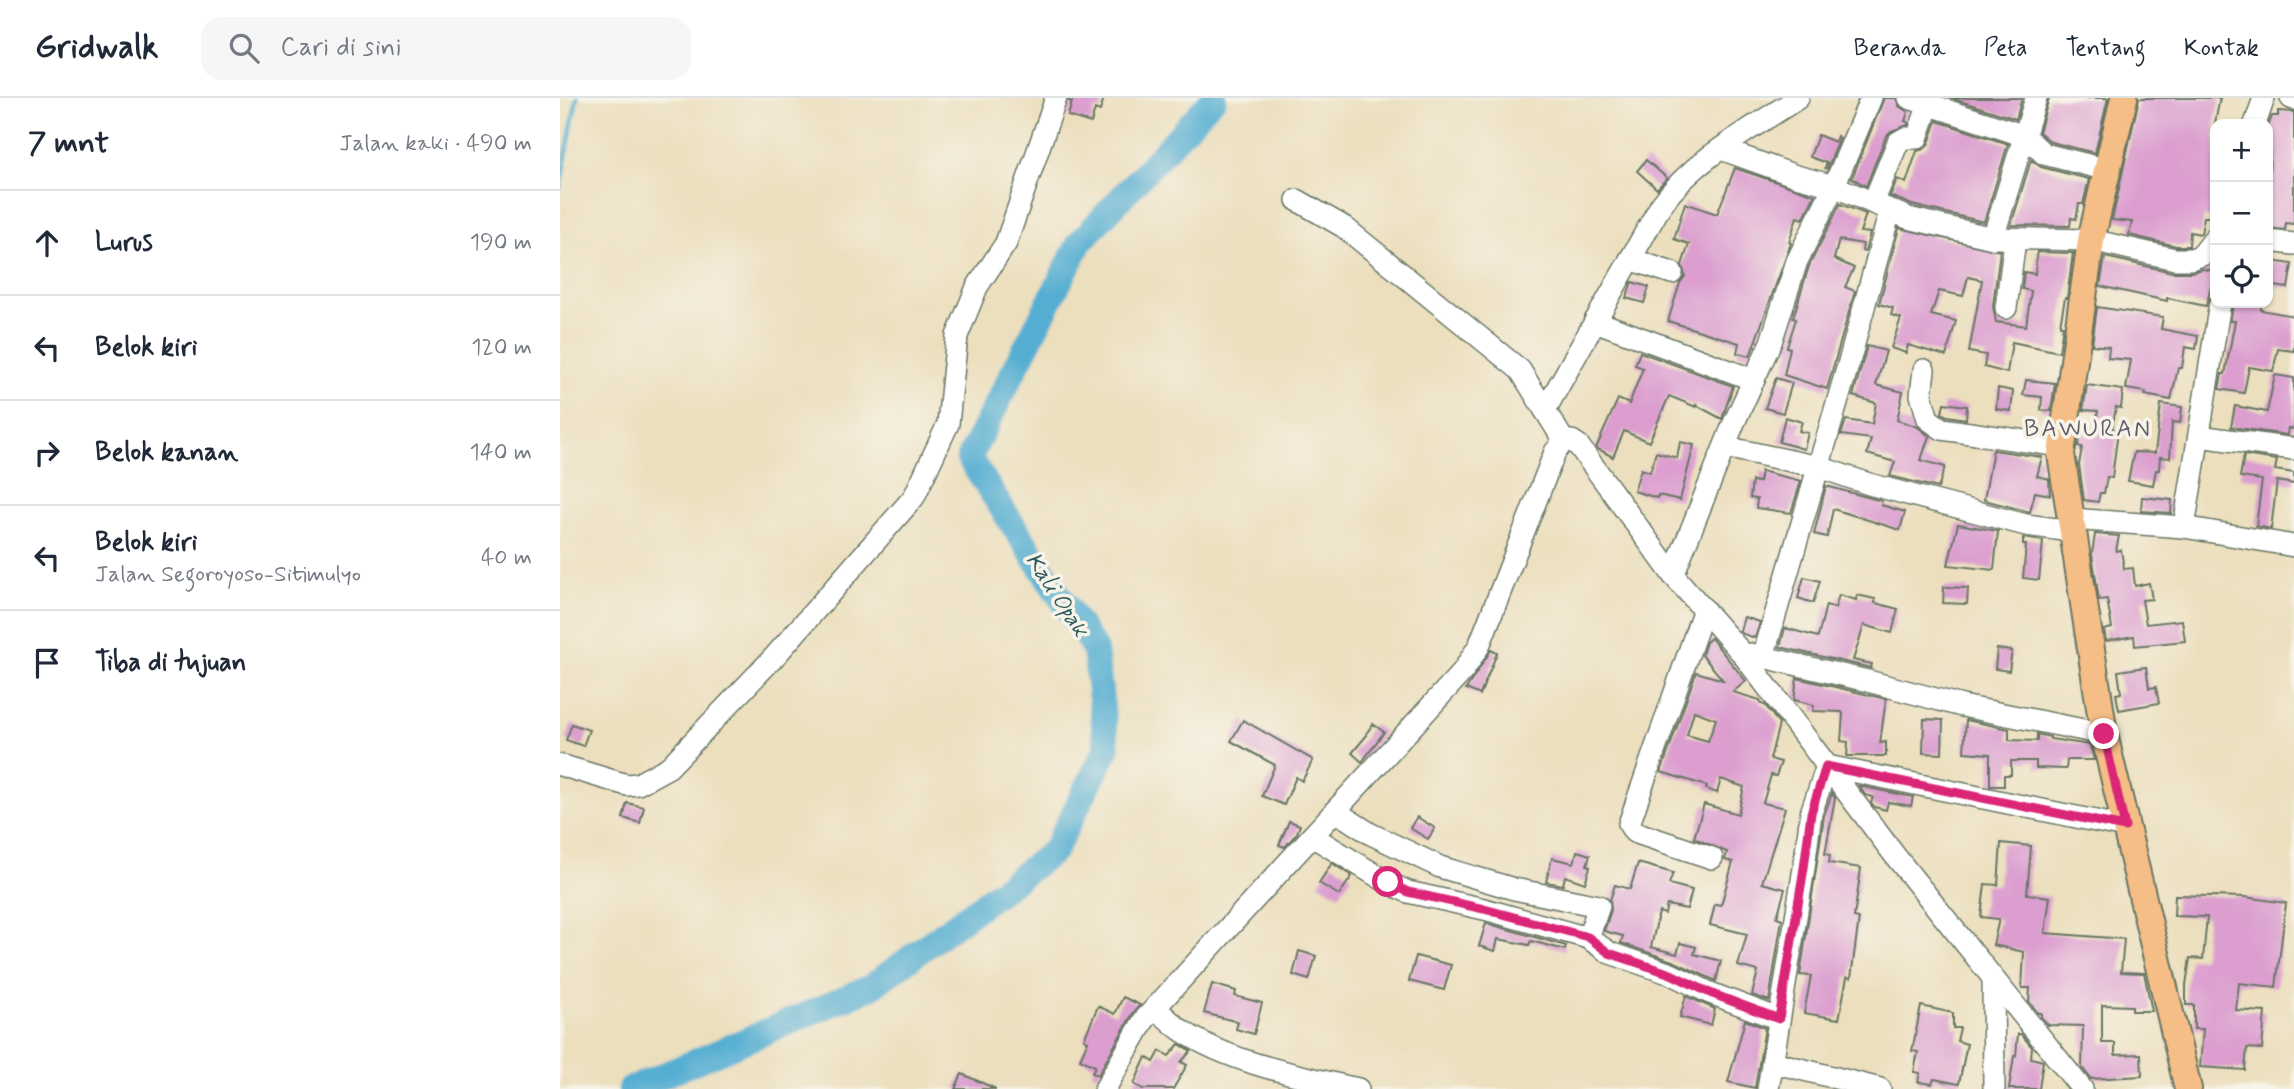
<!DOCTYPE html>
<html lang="id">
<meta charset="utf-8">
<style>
:root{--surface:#fff;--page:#f6f6f7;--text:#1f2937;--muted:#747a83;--line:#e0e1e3}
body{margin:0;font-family:Mynerve,sans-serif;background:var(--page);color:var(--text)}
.controls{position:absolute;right:21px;top:21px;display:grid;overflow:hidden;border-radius:14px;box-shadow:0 2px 5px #0004}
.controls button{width:63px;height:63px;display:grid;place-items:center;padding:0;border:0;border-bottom:2px solid var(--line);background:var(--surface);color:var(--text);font:35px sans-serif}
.stop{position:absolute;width:21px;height:21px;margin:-16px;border:5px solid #db2777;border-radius:50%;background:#fff}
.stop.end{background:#db2777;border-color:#fff;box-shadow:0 2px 7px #0008}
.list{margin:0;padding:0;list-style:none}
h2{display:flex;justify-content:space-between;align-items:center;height:91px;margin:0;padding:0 28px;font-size:30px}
h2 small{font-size:23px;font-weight:400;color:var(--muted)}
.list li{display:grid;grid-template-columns:46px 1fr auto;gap:21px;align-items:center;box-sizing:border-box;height:105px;padding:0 28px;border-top:2px solid var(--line)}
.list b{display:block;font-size:26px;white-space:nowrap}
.list p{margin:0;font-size:23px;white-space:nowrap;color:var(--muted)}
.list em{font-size:23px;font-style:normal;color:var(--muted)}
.icon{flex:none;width:38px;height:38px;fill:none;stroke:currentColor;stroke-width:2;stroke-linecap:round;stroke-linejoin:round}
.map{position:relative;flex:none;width:1734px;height:991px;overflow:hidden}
header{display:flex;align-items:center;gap:42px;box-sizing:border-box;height:98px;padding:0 35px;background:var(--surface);border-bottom:2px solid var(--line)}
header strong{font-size:33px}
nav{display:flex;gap:38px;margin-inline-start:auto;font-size:24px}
.search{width:490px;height:63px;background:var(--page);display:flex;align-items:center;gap:18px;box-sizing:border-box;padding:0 24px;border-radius:21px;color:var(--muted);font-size:26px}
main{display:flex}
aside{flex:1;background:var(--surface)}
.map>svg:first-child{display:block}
</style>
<header>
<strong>Gridwalk</strong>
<div class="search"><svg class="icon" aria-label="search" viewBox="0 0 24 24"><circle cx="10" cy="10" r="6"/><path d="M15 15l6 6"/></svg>Cari di sini</div>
<nav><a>Beranda</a><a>Peta</a><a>Tentang</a><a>Kontak</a></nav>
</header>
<main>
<aside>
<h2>7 mnt<small>Jalan kaki · 490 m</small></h2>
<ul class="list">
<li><svg class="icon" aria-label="ahead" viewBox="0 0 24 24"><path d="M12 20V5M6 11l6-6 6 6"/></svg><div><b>Lurus</b></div><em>190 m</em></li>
<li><svg class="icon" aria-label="left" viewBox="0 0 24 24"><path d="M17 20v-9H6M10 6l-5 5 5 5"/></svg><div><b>Belok kiri</b></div><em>120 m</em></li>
<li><svg class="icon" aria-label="right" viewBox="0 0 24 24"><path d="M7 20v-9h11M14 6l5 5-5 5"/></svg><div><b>Belok kanan</b></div><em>140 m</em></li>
<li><svg class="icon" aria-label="left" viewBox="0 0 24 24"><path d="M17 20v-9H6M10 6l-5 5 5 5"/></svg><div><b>Belok kiri</b><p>Jalan Segoroyoso-Sitimulyo</p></div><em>40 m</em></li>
<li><svg class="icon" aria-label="arrive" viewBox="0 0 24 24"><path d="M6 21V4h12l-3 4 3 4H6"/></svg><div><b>Tiba di tujuan</b></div></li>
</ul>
</aside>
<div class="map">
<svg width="1734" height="991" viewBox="0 0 1734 991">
<rect width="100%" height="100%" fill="#f7f3e8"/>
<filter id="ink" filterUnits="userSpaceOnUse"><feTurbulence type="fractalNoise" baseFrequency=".0143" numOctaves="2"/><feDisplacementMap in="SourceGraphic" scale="14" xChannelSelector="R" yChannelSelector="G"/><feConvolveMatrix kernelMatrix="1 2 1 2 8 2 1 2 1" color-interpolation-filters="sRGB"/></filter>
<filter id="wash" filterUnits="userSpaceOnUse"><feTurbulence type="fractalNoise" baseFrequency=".00686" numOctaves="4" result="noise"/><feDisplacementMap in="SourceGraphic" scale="28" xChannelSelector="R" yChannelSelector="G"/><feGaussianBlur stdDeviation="1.57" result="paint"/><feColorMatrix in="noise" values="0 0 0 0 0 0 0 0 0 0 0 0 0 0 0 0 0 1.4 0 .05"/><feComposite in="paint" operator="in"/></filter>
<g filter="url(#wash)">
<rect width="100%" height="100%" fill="#ecdfbe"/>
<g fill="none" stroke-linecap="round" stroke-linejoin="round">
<path stroke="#54aed2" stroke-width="4.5" d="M0 89 17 0"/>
<path stroke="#54aed2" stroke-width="26" d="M71 991 311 889 494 753 547 651 535 552 409 360 520 144 654 0"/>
</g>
<g id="blocks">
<g fill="#db9ecf" fill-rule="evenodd">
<path d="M509 0H544L540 13 535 11 531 25 508 18 512 4 509 3Z"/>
<path d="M1324 0H1336L1339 8 1348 14 1345 23 1349 25 1348 27 1331 33 1326 38 1306 88 1292 80Z"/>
<path d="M1391 0H1462L1456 21Z"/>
<path d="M1489 0H1548L1535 55 1491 44 1479 34Z"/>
<path d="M1579 0H1660L1655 25V119H1644L1641 136 1630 134 1629 148H1616L1569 137 1572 124 1552 122Z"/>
<path d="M1718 13 1734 14V126L1726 125 1725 132 1708 130 1710 42H1708V29L1712 18H1718Z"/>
<path d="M1377 23 1448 46 1424 124 1352 107 1330 98 1337 81 1346 85 1357 53 1364 51 1369 45Z"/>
<path d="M1258 37 1275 44 1277 38 1280 40 1267 71 1265 70 1267 65 1250 59Z"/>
<path d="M1086 62 1107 80 1097 91 1077 73Z"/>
<path d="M1471 62 1481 69 1529 81 1523 106H1519L1516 121 1511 120 1510 128 1451 127Z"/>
<path d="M1175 70 1255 97 1243 121 1237 119 1229 144 1231 145 1190 258 1177 255 1179 245 1108 223 1120 185 1125 178 1122 167 1129 146 1114 141 1125 105 1157 116Z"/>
<path d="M1280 106 1306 116 1300 134 1310 135 1305 154 1302 153 1303 146 1279 142 1274 161 1294 170 1285 189 1295 193 1267 291 1224 277 1230 250 1227 249 1236 221 1233 220 1249 168Z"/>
<path d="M1339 130 1440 153 1433 208 1436 224 1466 228 1471 193 1462 191 1464 174 1475 176 1477 154 1513 155 1507 200H1505L1500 227 1503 228 1499 254 1452 244 1447 275 1424 269 1426 257 1409 254 1422 182 1408 179 1403 198 1379 193 1371 217 1396 223 1386 258 1348 247 1346 255 1331 250 1341 220 1331 217 1333 210 1319 206Z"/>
<path d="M1545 159 1612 174H1631L1643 171 1655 173 1646 208 1607 200V203L1540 188Z"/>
<path d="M1712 163 1732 166 1728 190 1708 187Z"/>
<path d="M1072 184 1089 189 1084 205 1066 200Z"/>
<path d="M1683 205H1701V212L1734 218V253L1718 251 1713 273 1689 269 1684 295 1659 291 1662 276H1665L1675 223H1670L1673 207 1683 208Z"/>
<path d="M1537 209 1603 219 1601 231 1638 238 1636 251 1625 249 1622 270H1618L1611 302 1585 297 1586 294 1566 291 1571 262 1548 260 1549 249 1532 247Z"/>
<path d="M1307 248 1326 253 1316 287 1343 294 1337 322 1358 329 1369 338 1361 362 1385 369 1378 390 1330 378 1335 364 1307 356 1311 341 1281 337 1286 322 1312 326 1316 305 1293 298Z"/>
<path d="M1080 254 1173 288 1162 321 1136 307V309L1109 298 1089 344 1064 333 1053 359 1036 350 1058 301 1069 306 1083 270 1075 267Z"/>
<path d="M1715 277 1734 280V331L1728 330 1727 337 1671 329 1675 308 1707 314Z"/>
<path d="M1216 280 1232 285 1223 315 1205 310Z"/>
<path d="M1466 282 1495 285 1491 313 1481 312 1482 299 1463 297Z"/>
<path d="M1527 287 1563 292 1561 310 1556 309 1552 331 1558 332 1552 380 1547 379 1544 395H1540L1538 404 1524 402 1519 367 1522 349 1518 348 1520 335 1534 337 1538 313 1523 312Z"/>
<path d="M1438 290 1453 293 1451 313 1436 311Z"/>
<path d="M1384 305 1407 308 1406 321 1387 318 1382 315Z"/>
<path d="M1601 306 1622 309 1620 325 1612 324 1610 360 1600 359 1599 372H1596L1593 387 1568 383 1574 354 1595 355Z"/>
<path d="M1225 319 1242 324 1239 333 1248 335 1244 351 1219 344Z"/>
<path d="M1120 344 1134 347 1120 402 1098 397 1097 400 1074 393 1081 371 1090 374 1096 354 1117 360Z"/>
<path d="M1433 352 1482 359 1477 378 1489 381 1490 397 1475 394 1470 414 1424 402Z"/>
<path d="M1684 357 1717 362 1715 372 1734 375V386L1717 383 1711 431 1696 428 1702 382 1680 379Z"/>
<path d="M1201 373 1241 383 1231 415 1196 410 1197 401 1190 400 1192 383 1199 384Z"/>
<path d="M1266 388 1322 403 1321 407 1345 414 1340 432 1273 411 1267 439 1254 436Z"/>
<path d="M1582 399 1612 402 1611 415 1581 413Z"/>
<path d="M1398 426 1438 433 1434 472 1388 467Z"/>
<path d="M1535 436 1559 438 1556 453 1561 452 1564 471 1573 470 1575 488 1589 485 1592 501 1582 502 1586 526 1622 522 1625 543 1575 548 1574 538 1546 543 1544 532 1552 530 1547 501 1539 502 1532 456Z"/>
<path d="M1463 440 1483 443 1479 482 1463 480 1466 447H1463Z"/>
<path d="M1244 479 1260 483 1253 505 1238 500Z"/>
<path d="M1384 489 1408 490 1407 506 1383 505Z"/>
<path d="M1279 497 1296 502 1297 497 1315 501V505L1338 511 1332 535 1304 527 1293 562 1312 566 1311 570 1220 549 1225 530 1258 539 1266 507 1275 510Z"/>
<path d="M1184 519 1200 524 1195 540 1183 536 1180 533Z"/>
<path d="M1151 540 1186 583 1173 594 1200 602 1201 606 1205 607 1219 626 1210 661 1221 664 1216 678 1211 677 1203 705 1225 710 1202 785 1225 791 1217 819 1222 821 1209 903 1192 897 1198 873 1178 868 1187 836 1150 827 1155 806 1161 807 1173 764 1165 762 1167 754 1134 740 1144 706 1178 716 1184 689 1161 681 1157 695 1146 691 1147 688 1101 674 1136 574 1163 582 1142 557 1146 544ZM1134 613 1156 621 1148 643 1127 637Z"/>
<path d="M1437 551 1452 553 1449 573 1435 571Z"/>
<path d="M931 552 937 555 920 597 906 591Z"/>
<path d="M1586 569 1589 590 1596 589 1599 605 1559 612 1556 596 1561 595 1558 573Z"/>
<path d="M1237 580 1326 601 1320 645 1326 644V658H1287L1288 644 1281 643 1283 616 1282 614 1253 613 1254 607 1234 602Z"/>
<path d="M1364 621 1383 622 1382 656 1363 655Z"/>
<path d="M683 622 753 662 742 683 736 679 724 707 702 698 715 667 671 643Z"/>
<path d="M1406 622 1449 631V642L1477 643V636L1490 639V641L1530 647 1534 662H1507L1506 671 1476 670V663H1451V677H1444V688H1430V656L1404 654Z"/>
<path d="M12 626 29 632 23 648 6 642Z"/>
<path d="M813 626 824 634 802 664 792 655 807 637 806 636Z"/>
<path d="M1299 688 1353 699 1351 708 1328 704 1326 712 1315 709 1311 705 1313 699 1305 697Z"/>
<path d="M1272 695 1275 700 1265 756 1270 757 1269 765 1301 770 1294 819 1299 820 1291 880 1287 879 1279 921 1244 915 1251 878 1240 877 1264 718Z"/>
<path d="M67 705 84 709 80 725 63 720Z"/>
<path d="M857 719 875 730 868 741 850 730Z"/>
<path d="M729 723 740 727 737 735 725 749 719 747Z"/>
<path d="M1441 745 1471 748 1467 796 1490 799 1485 835 1564 841 1561 874 1584 875 1592 913H1572V908L1542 907V945H1555V957L1581 956 1582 978 1531 981 1522 970 1523 928 1488 927 1481 919V915H1478L1469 904 1470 890H1462L1464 854 1433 847 1439 821 1421 819 1425 786 1438 787Z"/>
<path d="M1017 753 1030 757 1027 767 1030 769 1025 785 1005 778 1003 787 986 784 992 760 1014 765Z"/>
<path d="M772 765 792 778 779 797 759 785Z"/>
<path d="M1078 765 1113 775 1109 786 1132 792 1127 811 1107 807 1105 816 1099 814 1091 849 1117 856 1120 845 1136 849 1134 856 1161 863 1156 883 1115 864 1061 845 1063 838 1044 833 1051 812 1050 802 1055 787 1070 791Z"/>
<path d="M1615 797 1685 799 1726 805 1716 889 1679 885 1676 912 1705 914 1702 951 1687 950 1685 972 1640 969 1643 931H1634V907H1626V887L1630 860 1643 861 1647 819 1614 818Z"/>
<path d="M926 825 1006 848 1005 852 971 843 969 847 938 841 935 853 919 848Z"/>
<path d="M739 853 756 858 749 882 733 877Z"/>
<path d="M856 858 891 867 884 892 849 883Z"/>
<path d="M652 886 676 893 675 898 702 905 694 936 676 931 678 924 644 915Z"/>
<path d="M1126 898 1155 911 1151 927 1120 919Z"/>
<path d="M563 899 580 907 573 915 538 977 532 975 535 968 520 961 528 943 524 941 538 908 555 916Z"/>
<path d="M1361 908 1393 915V930H1400L1397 943 1407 946 1399 986 1374 981 1372 986 1358 984 1360 975 1354 974 1358 954 1352 953Z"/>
<path d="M1185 922 1205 930 1195 990 1168 984Z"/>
<path d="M1458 936H1461L1472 949 1471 960 1483 963 1479 991H1449L1454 958H1456Z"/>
<path d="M619 946 631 953 621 964 627 967 613 991H583L574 986 586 959 594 964 600 953 609 958Z"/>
<path d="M402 976 436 991H395Z"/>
</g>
</g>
</g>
<g filter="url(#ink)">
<use href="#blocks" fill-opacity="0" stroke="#677664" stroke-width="2"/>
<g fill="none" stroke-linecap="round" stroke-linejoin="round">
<g stroke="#677664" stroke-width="24">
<g id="minor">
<path d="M1349 0 1465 38 1484 56 1548 72"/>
<path d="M1731 0 1734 1"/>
<path d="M1695 26 1704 0"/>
<path d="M1161 51 1236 78 1274 88 1311 0"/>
<path d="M737 102 784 129 960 272 1004 343"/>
<path d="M1313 105 1338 44 1345 40H1357L1371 0"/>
<path d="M1433 140 1476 0"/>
<path d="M1708 143 1734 146"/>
<path d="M1070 161 1112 175"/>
<path d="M1446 210 1455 142"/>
<path d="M1035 223 1194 282"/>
<path d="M1364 272 1361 297 1368 321 1382 331 1501 348"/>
<path d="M985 312 1101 107C1135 60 1190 32 1238 0"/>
<path d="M1639 338 1734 351"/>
<path d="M1165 349 1259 369 1309 386 1466 427 1511 433"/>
<path d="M1510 421 1624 429 1734 448"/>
<path d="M1624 429 1660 205"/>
<path d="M1113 477 1173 327 1211 244 1237 163 1274 88 1348 120 1433 140 1531 142 1615 161H1631L1642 157 1655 140"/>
<path d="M1144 511 1069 726 1074 734 1152 760"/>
<path d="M1190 556 1308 583 1402 608 1544 636"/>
<path d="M1203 559 1291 257 1330 113"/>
<path d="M0 667 67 687 78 686 109 669 216 557 354 399 388 326 397 238 417 189 446 145 496 0"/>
<path d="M775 713 811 736 880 769 954 791 1039 808 1028 840"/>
<path d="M752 738 827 784 848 794 924 811 1028 840 1050 855 1111 876 1150 895 1219 921"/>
<path d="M1433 882 1434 991"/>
<path d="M595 910C605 918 614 928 624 934 673 966 742 978 798 991"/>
<path d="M1212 964 1320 991"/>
<path d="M545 991 584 922 903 573 919 548 995 354 1004 343H1012L1018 347 1113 477 1181 554 1336 759 1522 991"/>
<path d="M1208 991 1244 770 1251 715 1267 668 1565 729"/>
</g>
</g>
<g stroke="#677664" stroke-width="30">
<path id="major" d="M1564 0 1531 142 1501 356 1544 636 1628 991"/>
</g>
<use href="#minor" stroke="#fff" stroke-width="21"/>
<use href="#major" stroke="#f6be87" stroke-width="26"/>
</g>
</g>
<g fill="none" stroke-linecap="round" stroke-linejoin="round" filter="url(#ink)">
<path stroke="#db2777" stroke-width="9" d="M828 784 848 794 924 811 1028 839 1049 855 1111 876 1150 895 1219 921 1244 770 1251 715 1266 668 1565 729 1544 636"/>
</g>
<g text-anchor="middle" stroke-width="7" stroke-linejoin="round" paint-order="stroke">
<g font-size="23" font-style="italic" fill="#2c595c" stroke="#f7f3e8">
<text transform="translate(498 496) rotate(57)" y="8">Kali Opak</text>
</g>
<g font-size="24" letter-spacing="2" fill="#615f6a" stroke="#f7f3e8">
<text x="1528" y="338">BAWURAN</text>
</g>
</g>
</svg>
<div class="controls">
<button>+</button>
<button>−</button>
<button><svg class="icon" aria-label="locate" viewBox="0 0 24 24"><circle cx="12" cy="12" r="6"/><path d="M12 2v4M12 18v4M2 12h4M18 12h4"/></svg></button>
</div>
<div class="stop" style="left:828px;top:784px"></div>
<div class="stop end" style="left:1544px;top:636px"></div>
</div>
</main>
